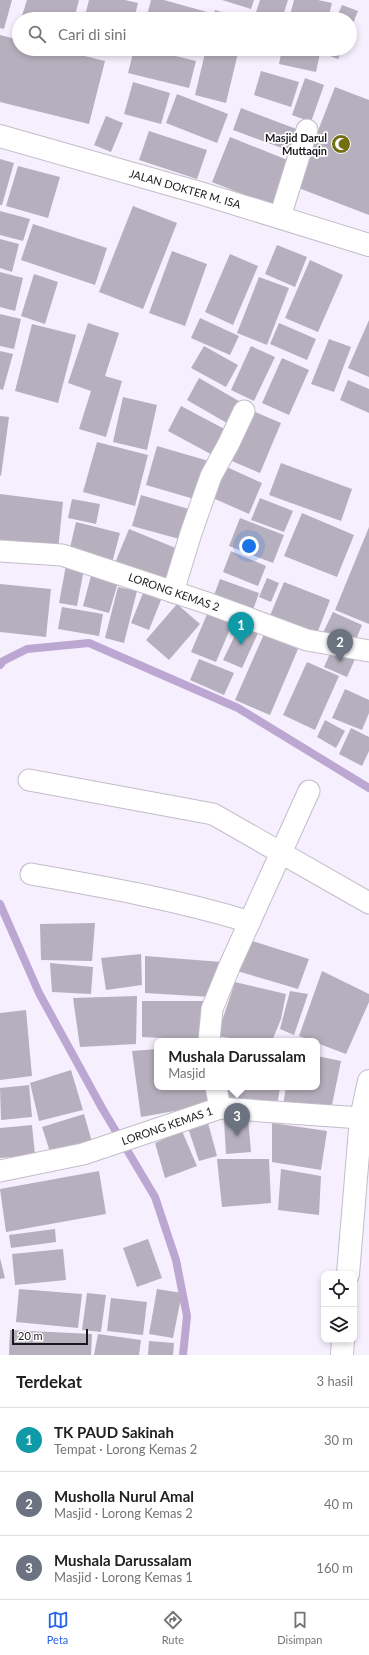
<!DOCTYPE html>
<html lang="id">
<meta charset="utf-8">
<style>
:root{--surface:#fff;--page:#f6f6f6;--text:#202124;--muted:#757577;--line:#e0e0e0;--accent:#2563eb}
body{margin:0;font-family:Lato,sans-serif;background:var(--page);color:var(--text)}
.controls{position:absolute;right:12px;bottom:12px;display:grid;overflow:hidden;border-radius:8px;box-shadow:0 2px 6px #0003}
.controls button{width:36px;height:36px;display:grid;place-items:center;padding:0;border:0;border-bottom:1px solid var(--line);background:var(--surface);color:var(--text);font:20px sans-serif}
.scale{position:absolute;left:12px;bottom:10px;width:76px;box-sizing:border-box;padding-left:4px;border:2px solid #1a181d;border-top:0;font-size:11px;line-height:14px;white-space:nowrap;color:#1a181d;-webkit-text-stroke:3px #fff;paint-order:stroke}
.you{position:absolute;left:249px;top:546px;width:14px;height:14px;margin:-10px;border:3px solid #fff;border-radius:50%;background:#1a73e8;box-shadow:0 0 0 6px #1a73e833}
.badge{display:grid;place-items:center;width:26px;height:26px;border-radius:50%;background:var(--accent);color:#fff;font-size:13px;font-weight:700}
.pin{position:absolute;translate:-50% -33px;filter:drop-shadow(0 1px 2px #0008)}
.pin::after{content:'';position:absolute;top:21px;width:14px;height:12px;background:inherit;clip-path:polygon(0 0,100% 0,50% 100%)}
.popup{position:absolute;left:154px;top:1038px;width:166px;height:52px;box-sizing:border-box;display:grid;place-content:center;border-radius:8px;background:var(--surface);filter:drop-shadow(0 1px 3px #0005);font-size:13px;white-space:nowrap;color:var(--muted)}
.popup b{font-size:15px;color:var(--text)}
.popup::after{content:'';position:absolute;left:50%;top:100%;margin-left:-8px;border:8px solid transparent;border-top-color:var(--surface)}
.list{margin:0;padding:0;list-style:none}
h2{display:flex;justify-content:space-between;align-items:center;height:52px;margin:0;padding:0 16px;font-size:17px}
h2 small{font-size:13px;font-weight:400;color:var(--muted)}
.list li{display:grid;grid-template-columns:26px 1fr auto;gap:12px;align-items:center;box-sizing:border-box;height:64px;padding:0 16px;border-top:1px solid var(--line)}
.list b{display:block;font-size:15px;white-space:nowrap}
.list p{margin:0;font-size:13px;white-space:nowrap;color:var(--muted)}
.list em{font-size:13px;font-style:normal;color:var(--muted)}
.icon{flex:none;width:22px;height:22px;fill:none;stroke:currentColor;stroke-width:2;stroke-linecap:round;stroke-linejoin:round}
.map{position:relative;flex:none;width:369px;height:1355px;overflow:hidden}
.search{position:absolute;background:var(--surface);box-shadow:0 2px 6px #0003;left:12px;right:12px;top:12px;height:44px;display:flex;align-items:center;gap:10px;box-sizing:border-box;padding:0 14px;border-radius:22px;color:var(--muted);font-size:15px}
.sheet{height:244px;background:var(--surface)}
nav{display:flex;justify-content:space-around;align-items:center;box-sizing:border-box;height:56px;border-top:1px solid var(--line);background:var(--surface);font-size:11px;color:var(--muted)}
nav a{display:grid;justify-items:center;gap:2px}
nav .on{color:var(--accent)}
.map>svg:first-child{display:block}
</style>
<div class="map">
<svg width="369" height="1355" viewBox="0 0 369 1355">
<rect width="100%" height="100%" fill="#f6effd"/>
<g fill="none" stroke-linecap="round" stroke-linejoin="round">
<g stroke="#bca7d2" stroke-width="8">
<path d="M0 665 3 661 27 649 89 643 238 708 369 788"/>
<path d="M0 904 39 993 102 1108 155 1197 176 1260 187 1316 183 1355"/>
</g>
</g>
<g fill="#b6b0be">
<path d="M0 0H12L4 29 0 28Z"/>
<path d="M27 0H79L74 19H21Z"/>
<path d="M89 0H125L138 3 134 19H84Z"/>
<path d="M151 0H164L207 12 205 19H146Z"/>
<path d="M222 0H254L251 9Z"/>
<path d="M260 0H288L282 19H276L256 12Z"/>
<path d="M294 0H318L332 3 328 19H289Z"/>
<path d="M342 5 358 11 350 31V19H336Z"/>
<path d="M215 10 245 19H212Z"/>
<path d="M0 35 19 40V49H56L105 61 89 124 0 102Z"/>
<path d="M134 49H147L196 61 189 88 128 73Z"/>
<path d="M206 49H221L238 53 226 103 195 95Z"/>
<path d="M282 49H321L316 72 279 64Z"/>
<path d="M324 49H343L338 59 322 53Z"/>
<path d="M261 71 299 82 291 107 254 95Z"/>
<path d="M305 78 324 85 311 122 292 115Z"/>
<path d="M133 82 170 93 161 124 124 114Z"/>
<path d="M335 87 369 100V215L296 187Z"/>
<path d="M177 94 228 114 217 143 166 123Z"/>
<path d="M241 108 299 130 290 151 233 130Z"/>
<path d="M106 116 123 123 111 152 94 145Z"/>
<path d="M149 131 207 150 197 179 139 160Z"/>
<path d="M230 137 290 161 272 206 212 182Z"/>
<path d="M0 159 14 163 2 205H0Z"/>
<path d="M18 166 60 177 48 218 6 206Z"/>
<path d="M133 206 177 223 143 309 99 292Z"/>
<path d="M0 211 30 219 23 241 0 235Z"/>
<path d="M33 224 107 248 95 285 21 260Z"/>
<path d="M0 239 19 244 12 272 0 268Z"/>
<path d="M277 245 307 257 295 287 265 274Z"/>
<path d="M172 251 207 264 185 326 149 313Z"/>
<path d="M230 254 258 266 233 325 205 312Z"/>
<path d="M310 260 343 275 318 332 285 318Z"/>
<path d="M0 272 23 278 15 311 0 307Z"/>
<path d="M34 274 58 282 45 324 21 316Z"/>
<path d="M259 277 289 288 267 345 237 333Z"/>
<path d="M0 314 21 319 14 349 0 346Z"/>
<path d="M200 318 239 336 230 355 191 338Z"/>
<path d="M369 320V377L348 368Z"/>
<path d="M88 323 119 333 105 376 122 381 106 437 79 429 91 391 68 383Z"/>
<path d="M279 323 316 339 307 360 270 344Z"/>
<path d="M32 324 76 335 58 403 15 391Z"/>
<path d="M329 339 351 347 334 392 311 384Z"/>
<path d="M204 346 238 365 226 387 191 368Z"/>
<path d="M251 346 275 357 254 401 231 390Z"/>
<path d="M0 351 13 354 3 390 0 389Z"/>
<path d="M282 358 309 370 289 415 262 403Z"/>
<path d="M199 378 244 404 232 426 187 400Z"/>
<path d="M348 380 369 389V413L340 400Z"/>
<path d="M123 397 157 405 147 450 113 442Z"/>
<path d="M181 406 232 433 218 458 168 431Z"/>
<path d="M248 409 281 423 260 473 227 459Z"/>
<path d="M0 416 9 417 1 476 0 475Z"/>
<path d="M97 442 148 455 135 506 83 492Z"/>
<path d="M157 446 212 462 201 501 146 485Z"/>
<path d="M281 463 352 489 341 521 269 495Z"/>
<path d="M220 464 262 483 249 514 206 495Z"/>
<path d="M0 494 63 502 58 550 0 544Z"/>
<path d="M141 495 192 510 183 540 132 526Z"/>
<path d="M260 498 293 511 284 532 251 520Z"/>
<path d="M72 499 100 504 96 524 68 518Z"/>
<path d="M302 513 354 535 337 577 284 556Z"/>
<path d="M240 518 284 535 273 563 229 546Z"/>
<path d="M76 522 120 533 112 563 69 552Z"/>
<path d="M369 527V624L335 610Z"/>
<path d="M129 529 183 551 169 585 115 563Z"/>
<path d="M231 551 266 566 258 586 223 572Z"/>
<path d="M66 565 84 569 77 606 59 603Z"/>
<path d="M92 572 119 579 109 613 83 606Z"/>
<path d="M267 578 279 583 271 602 259 597Z"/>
<path d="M220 579 259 593 252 613 213 598Z"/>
<path d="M284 582 330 600 316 636 269 618Z"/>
<path d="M0 584 51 589 46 637 0 632Z"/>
<path d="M118 587 137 591 124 643 105 638Z"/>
<path d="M143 593 161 600 149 630 131 623Z"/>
<path d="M177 604 200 624 169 660 146 640Z"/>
<path d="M62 607 103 614 99 636 58 629Z"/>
<path d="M208 612 233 622 216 662 191 652Z"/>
<path d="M333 612 362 625 354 644 321 637Z"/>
<path d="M241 623 259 631 242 668 223 660Z"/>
<path d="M264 634 298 649 270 715 235 700Z"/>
<path d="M333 647 356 657 347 677 324 667Z"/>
<path d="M199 659 234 673 224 695 190 680Z"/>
<path d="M307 662 339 676 315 730 283 715Z"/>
<path d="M345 689 369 700V713L362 730 332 718Z"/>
<path d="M325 720 345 731 336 748 317 737Z"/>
<path d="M351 728 369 737V751L362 766 339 754Z"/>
<path d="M95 923 92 961 41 960 40 924Z"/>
<path d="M249 940 309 959 298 989 237 971Z"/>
<path d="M141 954 142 985 106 990 101 958Z"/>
<path d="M145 956 222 962 211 997 145 993Z"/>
<path d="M50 963 93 967 91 994 52 992Z"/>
<path d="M322 971 369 994V1002L346 1054 317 1043V1041H312L299 1036Z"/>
<path d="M235 982 286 994 281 1019 272 1041H249L217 1036Z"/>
<path d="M290 991 308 994 294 1035 280 1029Z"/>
<path d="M137 996 136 1044 80 1047 73 998Z"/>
<path d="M142 1001H205L203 1040 142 1037Z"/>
<path d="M26 1010 32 1076 0 1080V1013Z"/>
<path d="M157 1049V1087H207L208 1105 141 1117 132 1051Z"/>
<path d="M317 1056 341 1061 331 1110 283 1105 286 1087H317Z"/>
<path d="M71 1070 83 1110 39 1121 30 1083Z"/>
<path d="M29 1085 32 1117 1 1120 0 1088Z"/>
<path d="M221 1087H280L277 1106 222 1100Z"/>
<path d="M84 1114 92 1142 51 1155 42 1127Z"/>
<path d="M248 1118 251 1152 226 1154 224 1120Z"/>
<path d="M208 1123 217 1156 199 1161 188 1128Z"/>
<path d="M272 1123 327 1131 321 1170 272 1162Z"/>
<path d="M32 1125 35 1155 0 1158V1128Z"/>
<path d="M182 1131 197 1166 165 1178 155 1143Z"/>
<path d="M217 1159H269L271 1203 222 1207Z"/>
<path d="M281 1169 321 1176 319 1215 278 1210Z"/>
<path d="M99 1171 106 1214 6 1232 0 1189Z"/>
<path d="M55 1229 56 1242 11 1248 9 1235Z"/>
<path d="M148 1239 162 1278 137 1287 123 1248Z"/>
<path d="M63 1249 66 1280 15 1285 12 1254Z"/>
<path d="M0 1258 5 1278 0 1279Z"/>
<path d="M19 1289 82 1294 78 1328 16 1322Z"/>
<path d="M157 1289 182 1293 173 1338 149 1334Z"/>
<path d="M87 1293 106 1295 101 1332 82 1330Z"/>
<path d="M111 1298 147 1302 143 1335 107 1331Z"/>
<path d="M10 1330 92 1334 91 1355H9Z"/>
<path d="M98 1334 141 1340 139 1355H94Z"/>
<path d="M149 1341 174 1343 173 1355H148Z"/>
</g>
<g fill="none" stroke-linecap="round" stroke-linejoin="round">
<g stroke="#c3bdca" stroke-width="23">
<g id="street">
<path d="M280 217 307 130"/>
<path d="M0 551 62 555 210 604 307 640 369 651"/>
<path d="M173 592 191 533 211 476 229 443 244 411"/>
<path d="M29 780 213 814 369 903"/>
<path d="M31 874C105 887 178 900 250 922"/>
<path d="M209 1041 212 1009 230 965 309 791"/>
<path d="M216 1087 220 1108"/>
<path d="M0 1171 83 1154 220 1108 361 1118"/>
</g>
</g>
<g stroke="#c3bdca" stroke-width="24">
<g id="secondary">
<path d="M0 136 200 193 369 245"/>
<path d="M348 1274 361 1118 369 1081"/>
<path d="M342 1355 343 1340"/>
</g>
</g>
<use href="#street" stroke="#fff" stroke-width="21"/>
<use href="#secondary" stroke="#fff" stroke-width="22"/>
</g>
<defs>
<g id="mosque-disc" transform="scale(1)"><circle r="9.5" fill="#716f10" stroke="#fff"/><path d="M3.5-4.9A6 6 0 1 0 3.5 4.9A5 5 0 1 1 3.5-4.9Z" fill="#fff"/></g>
</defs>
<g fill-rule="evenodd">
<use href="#mosque-disc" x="341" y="144"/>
</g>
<g text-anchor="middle" stroke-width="3.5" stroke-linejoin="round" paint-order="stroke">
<g font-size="11" font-weight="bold" fill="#1a181d" stroke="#fff" text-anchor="end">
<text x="327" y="142">Masjid Darul<tspan x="327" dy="13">Muttaqin</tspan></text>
</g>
<g font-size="11" fill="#1a181d" stroke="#fff">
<text transform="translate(185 189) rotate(16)" y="4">JALAN DOKTER M. ISA</text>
<text transform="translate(174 592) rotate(19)" y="4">LORONG KEMAS 2</text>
<text transform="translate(167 1126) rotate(-19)" y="4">LORONG KEMAS 1</text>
</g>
</g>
</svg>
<div class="controls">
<button><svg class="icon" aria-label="locate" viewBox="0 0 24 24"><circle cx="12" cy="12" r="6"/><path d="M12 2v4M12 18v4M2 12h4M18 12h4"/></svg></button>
<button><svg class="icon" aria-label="layers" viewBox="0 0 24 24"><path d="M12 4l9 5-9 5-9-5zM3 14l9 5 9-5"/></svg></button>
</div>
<div class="scale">20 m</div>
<div class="you"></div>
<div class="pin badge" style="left:241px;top:645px;background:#0f9aa8">1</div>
<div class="pin badge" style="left:340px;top:662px;background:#6b7280">2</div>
<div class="pin badge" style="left:237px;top:1136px;background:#6b7280">3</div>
<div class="popup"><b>Mushala Darussalam</b>Masjid</div>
<div class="search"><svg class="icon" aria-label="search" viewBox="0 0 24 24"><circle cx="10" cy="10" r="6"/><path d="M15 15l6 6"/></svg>Cari di sini</div>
</div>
<section class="sheet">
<h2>Terdekat<small>3 hasil</small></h2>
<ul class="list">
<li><span class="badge" style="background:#0f9aa8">1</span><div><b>TK PAUD Sakinah</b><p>Tempat · Lorong Kemas 2</p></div><em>30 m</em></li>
<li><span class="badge" style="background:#6b7280">2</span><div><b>Musholla Nurul Amal</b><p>Masjid · Lorong Kemas 2</p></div><em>40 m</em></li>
<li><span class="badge" style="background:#6b7280">3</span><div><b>Mushala Darussalam</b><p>Masjid · Lorong Kemas 1</p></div><em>160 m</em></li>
</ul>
</section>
<nav>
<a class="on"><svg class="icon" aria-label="map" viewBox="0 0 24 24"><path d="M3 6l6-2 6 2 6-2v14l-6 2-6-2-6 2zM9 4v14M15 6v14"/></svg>Peta</a>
<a><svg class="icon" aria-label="directions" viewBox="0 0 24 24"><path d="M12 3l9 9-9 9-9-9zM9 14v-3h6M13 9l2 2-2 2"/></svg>Rute</a>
<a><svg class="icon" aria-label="saved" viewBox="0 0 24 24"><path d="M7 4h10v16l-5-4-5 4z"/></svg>Disimpan</a>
</nav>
